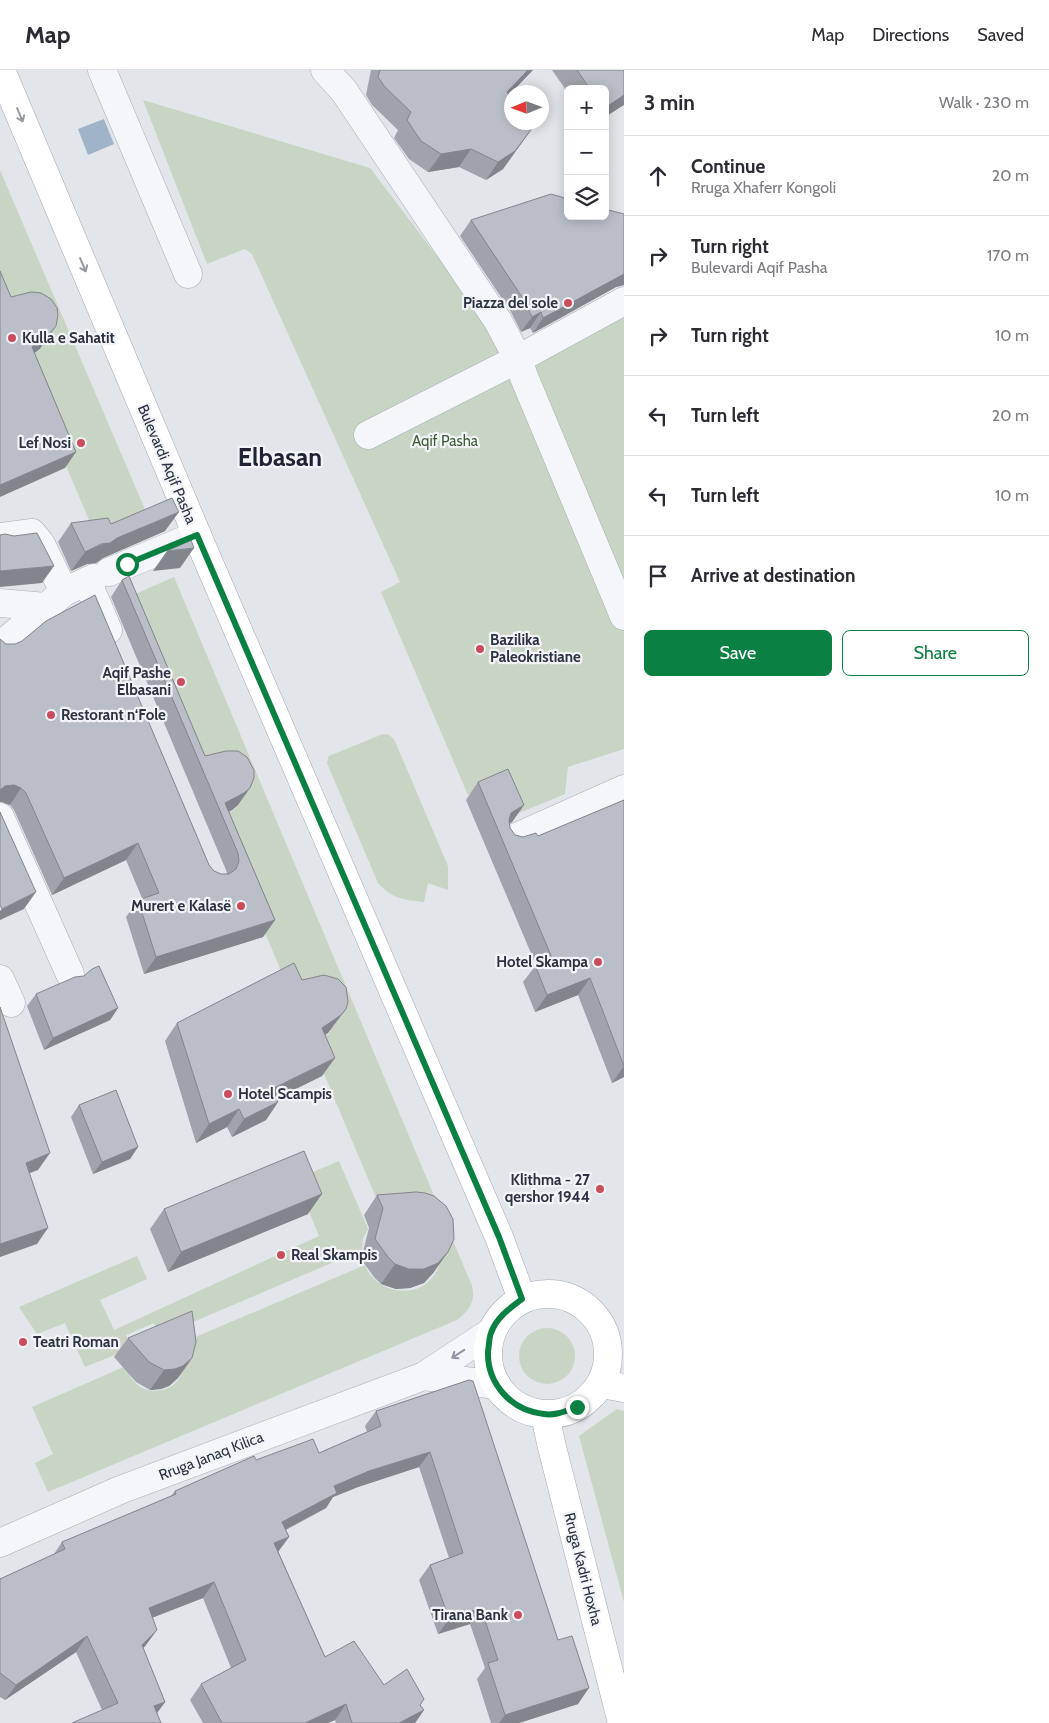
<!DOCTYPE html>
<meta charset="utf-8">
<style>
:root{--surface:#fff;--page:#f2f2f3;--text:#2b2b33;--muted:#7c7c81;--line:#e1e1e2;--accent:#0b8043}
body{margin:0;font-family:Cabin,sans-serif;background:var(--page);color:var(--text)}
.controls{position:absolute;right:15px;top:15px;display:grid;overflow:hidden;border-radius:8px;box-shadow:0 2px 12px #0003}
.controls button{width:45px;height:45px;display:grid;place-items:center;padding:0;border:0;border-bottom:1px solid var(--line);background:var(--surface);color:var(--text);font:25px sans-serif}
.compass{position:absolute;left:504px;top:15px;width:45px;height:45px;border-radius:50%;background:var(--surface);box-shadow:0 2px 12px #0003;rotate:269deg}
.stop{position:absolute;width:15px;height:15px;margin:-11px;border:4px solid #0b8043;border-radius:50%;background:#fff}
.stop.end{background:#0b8043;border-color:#fff;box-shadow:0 1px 5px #0008}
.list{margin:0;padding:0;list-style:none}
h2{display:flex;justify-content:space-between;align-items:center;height:65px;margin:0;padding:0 20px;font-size:21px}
h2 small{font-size:16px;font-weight:400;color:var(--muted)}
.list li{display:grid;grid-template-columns:32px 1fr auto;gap:15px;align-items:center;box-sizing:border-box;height:80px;padding:0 20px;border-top:1px solid var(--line)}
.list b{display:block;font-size:19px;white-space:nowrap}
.list p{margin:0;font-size:16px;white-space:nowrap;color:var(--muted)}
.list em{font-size:16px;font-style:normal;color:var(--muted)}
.actions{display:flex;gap:10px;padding:15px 20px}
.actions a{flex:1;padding:11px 0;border:1px solid var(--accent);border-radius:8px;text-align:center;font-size:18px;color:var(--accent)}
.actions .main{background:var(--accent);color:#fff}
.icon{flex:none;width:28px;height:28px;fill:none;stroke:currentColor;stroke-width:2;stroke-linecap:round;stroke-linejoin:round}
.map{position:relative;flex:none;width:624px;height:1653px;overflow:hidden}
header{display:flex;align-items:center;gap:30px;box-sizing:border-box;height:70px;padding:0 25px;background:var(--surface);border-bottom:1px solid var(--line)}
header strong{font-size:24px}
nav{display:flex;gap:28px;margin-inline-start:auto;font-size:18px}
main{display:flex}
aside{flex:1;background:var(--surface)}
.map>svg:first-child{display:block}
</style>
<header>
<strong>Map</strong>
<nav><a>Map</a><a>Directions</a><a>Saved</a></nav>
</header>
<main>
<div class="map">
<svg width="624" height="1653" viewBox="0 0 624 1653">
<rect width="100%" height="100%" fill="#e2e5ea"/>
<g fill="#c8d4c4">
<path d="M143 30 370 98 493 260 513 300 624 244V679L568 697 565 724 514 745 497 711 468 725 381 522 400 512 252 184 245 179 207 194Z"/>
<path d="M0 100 149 449 98 471 21 290 40 280 47 270 0 242Z"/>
<path d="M174 507 472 1216C476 1231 469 1241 457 1250L48 1422 35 1393 53 1384 32 1337 126 1296C129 1304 132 1311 139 1316 153 1326 178 1320 182 1302 184 1294 180 1282 179 1274L365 1195C374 1221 413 1231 432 1208 438 1201 441 1192 443 1183L383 1144 311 973 329 964 337 950 292 927 217 749C229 742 239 740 243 725L210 697 124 529Z"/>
<path d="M383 664 389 665 394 669 448 796V820L428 813 424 832C402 829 394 830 378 813L327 693 329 686Z"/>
<path d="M339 1091 368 1159 363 1168 362 1180 160 1266 154 1253 126 1265 132 1278 85 1297 65 1253 37 1264 19 1237 137 1186 147 1209 100 1230 114 1260 319 1166 296 1109Z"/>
<circle cx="547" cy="1286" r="28"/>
<path d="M617 1339 624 1341V1532L579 1366Z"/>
</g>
<path fill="#9fb3c9" d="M104 49 114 74 88 85 78 59Z"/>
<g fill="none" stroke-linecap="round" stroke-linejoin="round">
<g stroke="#a7acb4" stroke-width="29">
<g id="minor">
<path d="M102 0 188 204"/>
<path d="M325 0 344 21 498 251 518 289 524 307 624 546"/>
<path d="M368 365 518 289 624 231"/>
<path d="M0 467 32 463 41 474 64 522"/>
<path d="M109 502 197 465"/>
<path d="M87 511 108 560"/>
<path d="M0 533 46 537"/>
<path d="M0 576 64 522 94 508"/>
<path d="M0 747 70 904"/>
<path d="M512 769 624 719"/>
<path d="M0 909 11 933"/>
<path d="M424 1306 497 1315"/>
<path d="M0 1473 120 1420 424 1306 491 1262"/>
</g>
</g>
<g stroke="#a2aab6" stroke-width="29">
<g id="major">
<path d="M1 0 197 465 499 1167 522 1229"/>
<circle cx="548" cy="1284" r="60"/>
<path d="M601 1314 624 1318"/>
<path d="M545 1345 551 1373 622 1653"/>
</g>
</g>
<use href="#minor" stroke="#f5f6f9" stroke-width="28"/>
<use href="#major" stroke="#fff" stroke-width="28"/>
</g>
<g fill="#a0a3ab">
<path d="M371 0H533L509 25 533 57 503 99 486 110 459 97 428 102 409 89 394 68 398 60 372 35 366 25Z"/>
<path d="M552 0H624V35L605 19H568V23Z"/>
<path d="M471 150 624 215 616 217 533 263 530 258 521 262 511 242 460 166Z"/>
<path d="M71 453 111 454 165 461 103 488 96 493 87 494 71 501 58 472Z"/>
<path d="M122 510 205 686 238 735 232 740 229 742 275 850 263 867 144 904 126 847 138 830 142 828 126 790 52 825 14 740 10 735 2 732H0V569L209 795 214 801 221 804H227L226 800 111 527Z"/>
<path d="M478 712 524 735 512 752 509 754 510 758 515 765 523 767 538 766 624 730V1007L612 1013 578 925 535 942 523 912 536 895 466 730Z"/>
<path d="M302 910 333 957 328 963 325 965 322 1006 277 1028 278 1032 266 1050 232 1067 227 1057 196 1073 165 971 177 953Z"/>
<path d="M36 924 118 938 110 950 44 980 27 936Z"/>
<path d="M79 1035 138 1077 130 1089 93 1104 71 1047Z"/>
<path d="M377 1125 434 1202 424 1213 410 1218 396 1219 381 1214 374 1207 361 1189 369 1158 364 1145Z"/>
<path d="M164 1139 308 1144 168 1202 150 1159Z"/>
<path d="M128 1268 192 1288 178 1308 169 1316 161 1319 150 1320 136 1312 114 1287Z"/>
<path d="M469 1310 578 1634 519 1653H491L477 1609 485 1598 470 1554 438 1564 419 1510 430 1495 449 1488 419 1397 358 1417 333 1427 326 1438 286 1460 289 1467 278 1481 325 1587 384 1615 420 1635 424 1640 415 1653H336L335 1650 328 1653H203L190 1630 201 1614 231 1598 203 1528 152 1548 146 1575 143 1578 165 1632 157 1643 102 1640 76 1582 5 1630 0 1627V1509L54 1484 62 1472 171 1426 175 1421 256 1390 319 1383 367 1362 365 1356 376 1341Z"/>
</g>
<g fill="#82858b">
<path d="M528 0H533L494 40 507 22Z"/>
<path d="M624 21V35L605 47V38Z"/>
<path d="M533 57 503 99 486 110 498 92Z"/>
<path d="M471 79 459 97 428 102 441 84Z"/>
<path d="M624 204V215L616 217 533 263 543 248Z"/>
<path d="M541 242 530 258 521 262 532 247Z"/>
<path d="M56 256 40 279 20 294 32 277Z"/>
<path d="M76 382 65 398 0 427V415Z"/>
<path d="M179 442 165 461 103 488 96 493 87 494 71 501 85 482Z"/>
<path d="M194 478 180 498 153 501 167 481Z"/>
<path d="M54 496 42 513 0 517V501Z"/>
<path d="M14 715 21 718 10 735 2 732H0V720L5 716Z"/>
<path d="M250 718 238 735 232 740 222 745 225 733Z"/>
<path d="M524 735 512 752 499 760 511 743Z"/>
<path d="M138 773 126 790 52 825 64 808Z"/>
<path d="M36 822 24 839 0 850V841L2 839Z"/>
<path d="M275 850 263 867 144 904 156 887Z"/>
<path d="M590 908 578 925 535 942 547 925Z"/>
<path d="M118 938 110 950 44 980 53 968Z"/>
<path d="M346 939 328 963 309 976 322 958Z"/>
<path d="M335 988 322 1006 259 1037 272 1019Z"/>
<path d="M624 996V1007L612 1013Z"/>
<path d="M278 1032 266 1050 232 1067 244 1049Z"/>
<path d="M239 1039 227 1057 196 1073 209 1054Z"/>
<path d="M138 1077 130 1089 93 1104 102 1092Z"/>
<path d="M50 1083 38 1100 14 1109 26 1093Z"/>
<path d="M322 1124 308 1144 168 1202 181 1182Z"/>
<path d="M48 1158 37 1174 0 1187V1174Z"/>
<path d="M448 1182 434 1202 424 1213 410 1218 396 1219 381 1214 395 1194Z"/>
<path d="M192 1288 178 1308 169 1316 161 1319 150 1320 164 1300Z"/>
<path d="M430 1382 419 1397 358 1417 333 1427 326 1438 271 1467 282 1452 334 1416 369 1401Z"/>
<path d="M289 1467 278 1482 274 1473Z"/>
<path d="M214 1512 203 1528 138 1553 149 1538Z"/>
<path d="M481 1538 470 1554 438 1564 449 1549Z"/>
<path d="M157 1560 146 1575 131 1591 142 1575Z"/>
<path d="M87 1566 76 1582 5 1630 16 1615Z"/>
<path d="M589 1618 578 1634 519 1653H499L505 1645Z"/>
<path d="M165 1632 154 1647V1636Z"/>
<path d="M346 1634 335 1650 328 1653H305Z"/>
<path d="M424 1640 415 1653H399L412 1646Z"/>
</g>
<g fill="#babec7" stroke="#82858b">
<path d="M380 0H528L507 22 512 28V52H529L533 57 515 81 498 92 471 79 441 84 421 71 407 50 411 42 385 17 378 7Z"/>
<path d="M577 0H624V25L605 38V19H590Z"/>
<path d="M551 124 568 129V146H605V139L624 144V204L543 248 541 242 532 247 522 227 471 150Z"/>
<path d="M0 201 11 227 31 222 41 223 51 229 57 238 58 245 56 256 51 262 32 277 76 382 0 415Z"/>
<path d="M172 428 179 442 117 468 110 473 101 474 85 482 71 453 108 448 111 454Z"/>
<path d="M37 463 54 496 0 501V465L5 464 14 466Z"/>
<path d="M191 470 194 478 167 481Z"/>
<path d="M129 506 205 686 226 681H238L247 687 254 700V708L250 718 244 723 225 733 275 850 156 887 138 830 159 823 138 773 64 808 26 723 21 718 14 715 5 716 0 720V569L6 574H15L22 571 46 551 95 525 209 795 214 801 221 804H229L236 799 239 791 238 783 122 510Z"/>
<path d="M508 699 524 735 511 743 509 750 510 758 515 765 523 767 536 763 538 766 624 730V996L590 908 547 925 535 895 552 888 478 712Z"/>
<path d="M0 742 36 822 2 839 0 835Z"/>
<path d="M294 893 302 910 324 905 338 909 346 917 348 932 346 939 341 945 322 958 335 988 272 1019 278 1032 244 1049 239 1039 209 1054 177 953Z"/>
<path d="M99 896 118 938 53 968 36 924 75 907 84 906 92 899Z"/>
<path d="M0 937 50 1083 26 1093 48 1158 0 1174Z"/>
<path d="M116 1020 138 1077 102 1092 79 1035Z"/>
<path d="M304 1081 322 1124 181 1182 164 1139Z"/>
<path d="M416 1122 425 1123 434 1126 446 1136 453 1149 454 1169 448 1182 438 1193 424 1199H409L395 1194 388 1187 375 1169 383 1138 377 1125Z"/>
<path d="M192 1241 196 1272 192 1288 183 1296 175 1299 164 1300 149 1292 128 1268Z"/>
<path d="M469 1310 473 1311 558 1570 572 1566 589 1618 505 1645 488 1593 498 1590 481 1538 449 1549 430 1495 463 1483 430 1382 369 1401 334 1416 337 1423 282 1452 289 1467 274 1473 325 1587 354 1571 384 1615 407 1599 424 1629 420 1635 424 1640 399 1653H352L346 1634 305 1653H222L201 1614 246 1590 214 1512 149 1538 157 1560 142 1575 165 1632 154 1636 161 1653H72L118 1633 87 1566 16 1615 0 1603V1509L65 1479 62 1472 176 1424 175 1421 254 1386 256 1390 313 1369 319 1383 381 1356 376 1341Z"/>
</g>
<defs><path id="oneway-shaft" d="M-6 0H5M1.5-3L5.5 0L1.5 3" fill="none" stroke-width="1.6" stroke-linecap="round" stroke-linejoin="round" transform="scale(1.25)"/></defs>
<g stroke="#9599a0">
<use href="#oneway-shaft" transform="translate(20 45) rotate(67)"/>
<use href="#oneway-shaft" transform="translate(83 195) rotate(67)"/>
</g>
<use stroke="#90949e" href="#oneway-shaft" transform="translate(458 1284) rotate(147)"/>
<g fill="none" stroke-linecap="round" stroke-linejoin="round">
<path stroke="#0b8043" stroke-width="6" d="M127 494 197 465 499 1167 522 1229C510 1238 496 1248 491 1263 489 1268 489 1275 488 1282 487 1314 512 1341 544 1344 555 1346 566 1341 577 1337"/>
</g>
<g fill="#ca4d5e" stroke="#f2f4f8" stroke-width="2">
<circle cx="568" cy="233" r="5"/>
<circle cx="12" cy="268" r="5"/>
<circle cx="81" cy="373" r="5"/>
<circle cx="480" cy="579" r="5"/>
<circle cx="181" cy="612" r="5"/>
<circle cx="51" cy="645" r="5"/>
<circle cx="241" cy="836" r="5"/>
<circle cx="598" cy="892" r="5"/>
<circle cx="228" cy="1024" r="5"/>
<circle cx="600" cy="1119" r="5"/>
<circle cx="281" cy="1185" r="5"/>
<circle cx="23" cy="1272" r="5"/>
<circle cx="518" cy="1545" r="5"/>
</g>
<g text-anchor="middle" stroke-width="4.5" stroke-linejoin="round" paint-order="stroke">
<g font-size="15" font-weight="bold" fill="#2b3342" stroke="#f2f4f8" text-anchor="end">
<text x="558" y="238">Piazza del sole</text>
<text x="22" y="273" text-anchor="start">Kulla e Sahatit</text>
<text x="71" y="378">Lef Nosi</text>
<text x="490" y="575" text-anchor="start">Bazilika<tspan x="490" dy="17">Paleokristiane</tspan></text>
<text x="171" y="608">Aqif Pashe<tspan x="171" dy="17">Elbasani</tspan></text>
<text x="61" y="650" text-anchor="start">Restorant n‘Fole</text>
<text x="231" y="841">Murert e Kalasë</text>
<text x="588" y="897">Hotel Skampa</text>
<text x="238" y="1029" text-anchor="start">Hotel Scampis</text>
<text x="590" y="1115">Klithma - 27<tspan x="590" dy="17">qershor 1944</tspan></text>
<text x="291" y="1190" text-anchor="start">Real Skampis</text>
<text x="33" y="1277" text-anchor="start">Teatri Roman</text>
<text x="508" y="1550">Tirana Bank</text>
</g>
<g font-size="15" fill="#3f5d39" stroke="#f2f4f8">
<text x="445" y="376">Aqif Pasha</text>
</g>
<g font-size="15" fill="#2b3342" stroke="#f2f4f8">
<text transform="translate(167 394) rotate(67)" y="5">Bulevardi Aqif Pasha</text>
<text transform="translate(211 1386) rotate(-21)" y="5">Rruga Janaq Kilica</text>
<text transform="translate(583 1499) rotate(76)" y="5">Rruga Kadri Hoxha</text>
</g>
<g font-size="25" font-weight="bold" fill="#1d2433" stroke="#f2f4f8">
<text x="280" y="396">Elbasan</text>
</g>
</g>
</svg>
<div class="controls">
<button>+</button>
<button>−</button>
<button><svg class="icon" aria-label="layers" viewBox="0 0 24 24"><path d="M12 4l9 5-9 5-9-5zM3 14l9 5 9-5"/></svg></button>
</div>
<svg class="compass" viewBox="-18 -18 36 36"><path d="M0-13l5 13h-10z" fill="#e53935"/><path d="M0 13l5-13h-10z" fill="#7c7c81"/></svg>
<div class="stop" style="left:127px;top:494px"></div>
<div class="stop end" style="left:577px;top:1337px"></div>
</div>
<aside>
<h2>3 min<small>Walk · 230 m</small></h2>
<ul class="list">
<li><svg class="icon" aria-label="ahead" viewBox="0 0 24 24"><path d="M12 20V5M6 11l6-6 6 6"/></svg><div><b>Continue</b><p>Rruga Xhaferr Kongoli</p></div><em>20 m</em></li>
<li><svg class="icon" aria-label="right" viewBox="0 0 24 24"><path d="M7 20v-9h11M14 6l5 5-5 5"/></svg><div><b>Turn right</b><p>Bulevardi Aqif Pasha</p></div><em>170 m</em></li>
<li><svg class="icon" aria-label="right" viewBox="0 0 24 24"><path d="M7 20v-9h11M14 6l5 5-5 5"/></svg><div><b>Turn right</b></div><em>10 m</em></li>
<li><svg class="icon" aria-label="left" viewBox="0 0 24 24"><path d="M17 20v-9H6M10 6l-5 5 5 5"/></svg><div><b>Turn left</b></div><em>20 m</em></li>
<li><svg class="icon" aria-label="left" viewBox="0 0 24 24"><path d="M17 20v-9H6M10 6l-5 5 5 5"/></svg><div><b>Turn left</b></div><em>10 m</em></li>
<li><svg class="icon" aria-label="arrive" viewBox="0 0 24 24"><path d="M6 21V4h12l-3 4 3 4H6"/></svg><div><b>Arrive at destination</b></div></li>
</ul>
<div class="actions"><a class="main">Save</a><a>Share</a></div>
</aside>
</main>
